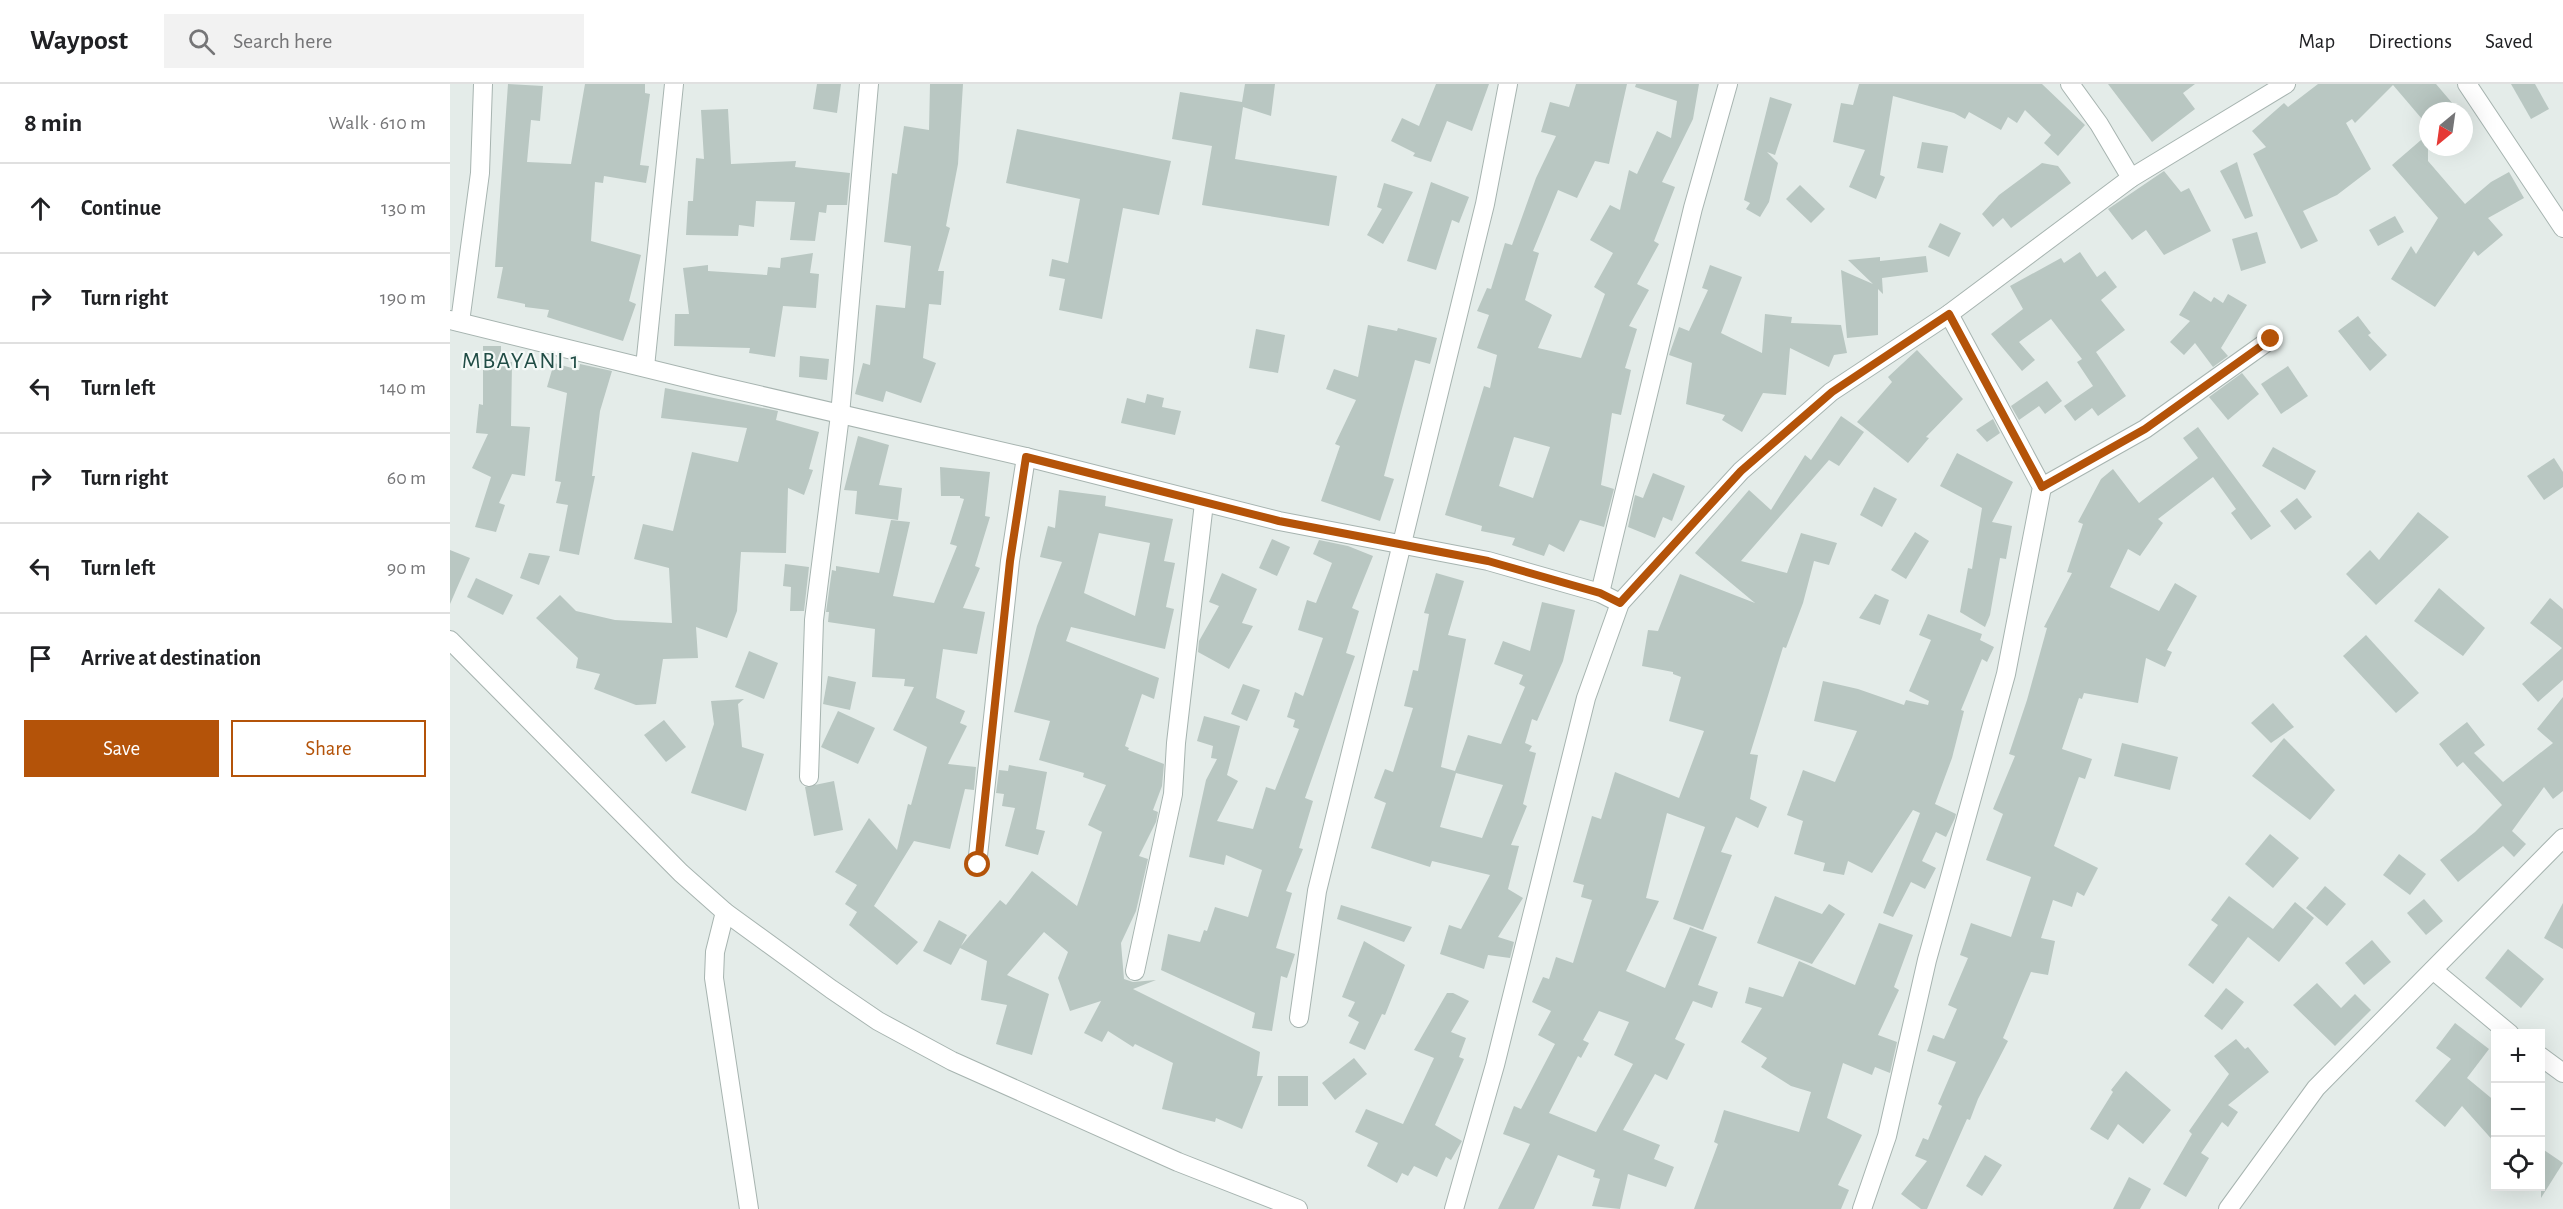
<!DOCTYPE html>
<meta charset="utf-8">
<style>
:root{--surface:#fff;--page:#f2f2f2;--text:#202124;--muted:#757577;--line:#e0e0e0;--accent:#b45309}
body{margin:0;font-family:"Alegreya Sans",sans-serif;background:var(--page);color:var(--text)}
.controls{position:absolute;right:18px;bottom:18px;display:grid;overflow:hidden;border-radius:0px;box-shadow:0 6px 24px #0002}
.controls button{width:54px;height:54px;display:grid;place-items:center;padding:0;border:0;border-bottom:2px solid var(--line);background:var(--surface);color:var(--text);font:30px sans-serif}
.compass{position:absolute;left:1969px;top:18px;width:54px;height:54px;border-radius:50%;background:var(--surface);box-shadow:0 6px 24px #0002;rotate:209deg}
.stop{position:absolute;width:18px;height:18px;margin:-14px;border:4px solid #b45309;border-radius:50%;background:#fff}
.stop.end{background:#b45309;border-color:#fff;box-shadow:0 2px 6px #0008}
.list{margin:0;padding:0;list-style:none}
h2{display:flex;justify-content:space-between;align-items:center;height:78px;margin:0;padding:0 24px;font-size:26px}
h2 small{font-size:20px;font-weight:400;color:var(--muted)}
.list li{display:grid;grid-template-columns:39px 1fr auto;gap:18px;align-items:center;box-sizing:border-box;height:90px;padding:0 24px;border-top:2px solid var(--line)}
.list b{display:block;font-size:22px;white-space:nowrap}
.list em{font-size:20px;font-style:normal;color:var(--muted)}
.actions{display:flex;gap:12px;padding:18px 24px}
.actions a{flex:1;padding:14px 0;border:2px solid var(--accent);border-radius:0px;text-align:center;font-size:21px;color:var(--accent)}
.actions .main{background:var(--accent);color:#fff}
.icon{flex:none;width:33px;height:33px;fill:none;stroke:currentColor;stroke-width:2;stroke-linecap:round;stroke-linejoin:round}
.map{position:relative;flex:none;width:2113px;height:1125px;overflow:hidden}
header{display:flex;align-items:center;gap:36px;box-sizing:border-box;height:84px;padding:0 30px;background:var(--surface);border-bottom:2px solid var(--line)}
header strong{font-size:28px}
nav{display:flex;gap:33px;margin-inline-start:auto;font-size:21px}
.search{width:420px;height:54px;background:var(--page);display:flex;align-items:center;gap:15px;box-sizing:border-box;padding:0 21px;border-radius:0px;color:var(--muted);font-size:22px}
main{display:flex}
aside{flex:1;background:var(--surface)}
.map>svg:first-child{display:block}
</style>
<header>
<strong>Waypost</strong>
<div class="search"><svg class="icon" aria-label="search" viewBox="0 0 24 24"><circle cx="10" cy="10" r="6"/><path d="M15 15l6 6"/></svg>Search here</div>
<nav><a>Map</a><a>Directions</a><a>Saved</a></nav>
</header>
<main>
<aside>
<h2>8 min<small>Walk · 610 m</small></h2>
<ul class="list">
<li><svg class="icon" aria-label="ahead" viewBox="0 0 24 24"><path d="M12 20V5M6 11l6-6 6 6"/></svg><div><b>Continue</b></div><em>130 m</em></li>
<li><svg class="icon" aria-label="right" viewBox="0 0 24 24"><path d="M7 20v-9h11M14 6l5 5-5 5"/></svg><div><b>Turn right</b></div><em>190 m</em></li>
<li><svg class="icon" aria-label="left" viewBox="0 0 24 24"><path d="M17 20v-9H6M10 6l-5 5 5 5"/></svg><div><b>Turn left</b></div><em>140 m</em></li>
<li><svg class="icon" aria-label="right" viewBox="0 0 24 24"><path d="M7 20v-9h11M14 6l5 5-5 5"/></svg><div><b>Turn right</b></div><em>60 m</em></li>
<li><svg class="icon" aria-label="left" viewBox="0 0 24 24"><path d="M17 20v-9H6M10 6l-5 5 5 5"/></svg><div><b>Turn left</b></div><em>90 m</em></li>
<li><svg class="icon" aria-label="arrive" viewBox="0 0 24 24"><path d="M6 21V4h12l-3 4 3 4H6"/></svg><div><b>Arrive at destination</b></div></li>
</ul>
<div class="actions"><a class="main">Save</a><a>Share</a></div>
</aside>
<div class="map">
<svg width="2113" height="1125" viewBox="0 0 2113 1125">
<rect width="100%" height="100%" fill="#e4ece9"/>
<g fill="#b9c7c2" fill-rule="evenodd">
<path d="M58 0 93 2 90 37 81 36 77 78 121 80 135 0H195V9L200 10 190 81 199 82 196 99 154 92 153 99 145 98 141 157 191 171 179 217 186 220 173 257 97 233 99 226 75 223V220L47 214 53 183H45Z"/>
<path d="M367 0H391L387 29 363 25Z"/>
<path d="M480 0H513L508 80 496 142 500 144 488 187H494L491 221 479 220 473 274 486 279 471 319 436 307 433 318 405 310 413 279 420 281 426 221 455 224 461 162 434 158 442 89 447 90 454 42 479 46Z"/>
<path d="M795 0H825L821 32 793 23 785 75 887 92 879 142 752 121 762 62 722 55 730 8 792 18Z"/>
<path d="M986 0H1039L1022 47 997 37 981 78 963 72 965 69 941 57 952 34 969 42Z"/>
<path d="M1126 0H1177L1159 80 1145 77 1127 114 1108 106 1083 167 1089 169 1075 216 1102 231 1088 264 1131 274 1155 210 1144 203 1163 169 1140 156 1160 121 1170 126 1179 86 1187 90 1207 47 1221 54 1227 17 1185 3 1186 0H1249L1243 35 1212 98 1225 103 1204 157 1209 160 1187 200 1199 206 1179 242 1187 245 1175 284 1181 286 1171 331 1162 329 1151 401 1164 405 1154 443 1130 436 1114 468 1099 460 1094 472 1062 461 1065 454 1031 447 1032 442 995 431 1034 302 1040 304 1047 271 1027 264 1039 231 1027 227 1037 204 1041 205 1055 159 1062 161 1086 94 1106 52 1091 48 1100 18 1119 23ZM1064 353 1100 363 1083 414 1049 402Z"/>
<path d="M1409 0H1592L1635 41 1608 72 1594 59 1601 51 1575 26 1567 39 1558 33 1551 46 1519 28 1515 35 1504 29 1443 12 1430 91 1435 93 1426 115 1399 103 1415 66 1383 58 1391 19 1403 21Z"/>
<path d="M1658 0H1745L1733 9 1745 25 1702 58Z"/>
<path d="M1868 0H1986L2009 27H1978V42L1943 1 1905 39 1902 35 1896 39 1921 85 1887 111 1853 127 1868 157 1851 165 1803 70 1816 63 1802 47 1834 19 1838 23Z"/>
<path d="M2061 0H2085L2099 25 2081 35Z"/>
<path d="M1320 13 1342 20 1325 71 1317 68 1328 79 1319 118 1310 133 1296 125 1300 119 1294 116Z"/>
<path d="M278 25 281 80 346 77 345 83 400 89 397 121H377L376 129 369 128 365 157 340 156 345 118 306 117 304 143 289 141 288 152 236 151 238 117H243L246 74 254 75 251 26Z"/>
<path d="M567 45 721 77 709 131 673 124 652 235 609 226 615 195 599 192 602 175 618 179 630 115 556 99Z"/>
<path d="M1978 50V77L2015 120 2041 98 2059 88 2074 114 2038 134 2053 151 2028 172 2024 167 1985 223 1941 195 1961 162 1966 170 1988 134 1942 81Z"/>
<path d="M1472 58 1498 62 1493 89 1467 84Z"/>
<path d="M1787 78 1803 132 1795 135 1770 87Z"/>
<path d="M1592 79 1608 82 1621 99 1561 144 1553 134 1543 143 1532 130 1549 111Z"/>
<path d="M1714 87 1731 108 1739 104 1761 147 1714 171 1696 146 1682 156 1658 125Z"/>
<path d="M981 98 1019 113 1009 139 1002 136 986 186 957 177Z"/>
<path d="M934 99 963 108 933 160 917 151 932 125 927 123Z"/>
<path d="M1350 101 1375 125 1361 139 1336 115Z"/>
<path d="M1945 132 1954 148 1928 162 1919 146Z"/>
<path d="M1490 139 1511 149 1499 173 1478 163Z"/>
<path d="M1807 148 1816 179 1791 187 1782 155Z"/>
<path d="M1630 168 1647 193 1655 187 1667 203 1651 216 1675 246 1646 268 1676 312 1648 332 1642 324 1625 337 1614 322 1643 302 1627 278 1632 275 1601 235 1569 258 1585 276 1572 287 1541 250 1573 225 1560 202 1611 174 1614 179Z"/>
<path d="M363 169 360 189 369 190 366 224 333 222 325 273 299 269 300 264 224 262 225 230H239L233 184 258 181V187L317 191 318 183 330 184 331 174Z"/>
<path d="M1476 172 1478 188 1432 194 1433 210 1428 205V251L1397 254 1391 186 1423 200 1398 176 1430 173V177Z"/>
<path d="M1260 181 1292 193 1271 249 1312 269 1315 230 1342 233 1341 239 1391 241 1397 269 1384 271 1379 283 1340 264 1336 311 1313 309 1292 348 1272 336 1275 331 1236 320 1242 279 1219 271 1229 243 1239 247 1258 206 1252 204Z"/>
<path d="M1744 207 1761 218 1764 213 1773 219 1778 210 1797 221 1771 264 1778 272 1763 283 1745 259 1734 271 1720 258 1740 237 1729 231Z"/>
<path d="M1908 232 1921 249 1918 251 1937 271 1920 287 1888 247Z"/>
<path d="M918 241 947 247 948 244 987 254 980 280 965 276 934 392 944 395 930 437 871 417 890 362 885 360 906 316 876 305 884 285 908 293Z"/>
<path d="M806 245 835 251 828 289 799 284Z"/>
<path d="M33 262H51V278H62L61 342 80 343 75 392 62 390 49 419 55 421 46 448 25 443 41 393 22 384 38 350 26 349 29 320 33 321Z"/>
<path d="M1467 266 1513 315 1476 353 1479 354 1458 379 1407 338 1442 298 1438 293Z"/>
<path d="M350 272 379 275 377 296 349 293Z"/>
<path d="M104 279 129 286 130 280 162 287 150 327 142 392H145L129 471 109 467 118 421 106 419 111 398 105 397 117 309 97 303Z"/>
<path d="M1838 282 1858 312 1831 330 1811 300Z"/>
<path d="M1792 289 1809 310 1778 336 1759 313Z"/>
<path d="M1597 297 1612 317 1595 330 1589 322 1569 336 1561 322Z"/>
<path d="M215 304 328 327 326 336 369 348 359 385 363 386 354 411 338 404 336 469 291 468 287 527 277 554 246 543 248 574 213 575 206 620 186 621 144 605 150 590 126 584 128 574 86 534 110 511 126 527 165 536 222 539 219 484 184 475 193 440 223 447 242 368 288 378 297 344 211 334Z"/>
<path d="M697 310 714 314 712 323 731 327 725 351 671 339 677 314 695 319Z"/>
<path d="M1391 332 1414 348 1389 382 1379 376 1291 477 1337 489 1351 449 1387 459 1379 481 1364 477 1353 519 1336 564 1333 563 1300 670 1308 671 1300 715 1317 723 1308 744 1286 733 1271 768 1282 771 1253 846 1223 835 1255 743 1217 729 1196 814 1209 817 1176 887 1215 904 1240 843 1267 853 1248 901 1268 908 1262 924 1243 917 1225 955 1235 960 1217 996 1205 990 1173 1046 1210 1061 1204 1075 1224 1083 1216 1103 1178 1090 1170 1125 1142 1122 1150 1095 1143 1093 1145 1086 1108 1071 1084 1125H1048L1080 1060 1053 1050 1064 1022 1071 1025 1105 960 1088 951 1101 927 1082 918 1093 893 1099 895 1106 873 1123 879 1142 816 1131 813 1134 801 1123 798 1142 732 1151 735 1165 688 1229 714 1254 647 1219 637 1231 593 1223 590V588L1192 582 1198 546 1208 547 1230 490 1305 519 1245 469 1299 406 1321 426 1355 371 1361 376ZM1149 927 1179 938 1164 971 1183 980 1146 1048 1099 1029 1128 972 1131 974 1139 959 1133 956Z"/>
<path d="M1543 335 1550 349 1537 358 1526 346Z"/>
<path d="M1748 343 1821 442 1801 456 1781 429 1786 425 1763 393 1708 435 1713 439 1690 472 1678 465 1660 503 1709 527 1725 499 1747 512 1717 566 1722 568 1715 583 1696 574 1688 619 1634 609 1632 615 1629 614 1612 665 1642 675 1635 695 1629 693 1604 762 1648 784 1634 812 1627 808 1622 823 1603 816 1591 854 1605 857 1598 891 1581 888 1553 954 1558 957 1528 1015 1520 1036 1517 1035 1477 1125H1471L1451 1110 1477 1077 1465 1072 1473 1054 1478 1056 1492 1022 1488 1020 1506 978 1477 967 1483 951 1494 955 1507 925 1498 921 1518 874 1510 871 1521 839 1561 853 1581 793 1536 776 1553 730 1543 725 1565 672 1559 670 1577 616 1597 544 1594 543 1622 489 1617 488 1633 440 1628 438 1651 395 1663 385 1689 419 1748 374 1733 354Z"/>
<path d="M408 352 439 361 429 401 452 404 448 436 405 430 407 407 394 406Z"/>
<path d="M1823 363 1866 387 1855 406 1812 382Z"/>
<path d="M1507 369 1563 398 1542 438 1562 442 1556 475 1550 474 1540 531 1535 543 1510 528 1518 484 1522 485 1532 424 1490 402Z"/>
<path d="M2104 374 2113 388V403L2094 416 2077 392Z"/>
<path d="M490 383 540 388 535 432 540 433 525 482 530 484 513 524 535 528 527 570 493 565 486 614 515 627 510 639 517 642 498 680 526 683 524 706 515 705 500 765 464 757 424 822 468 858 447 881 399 841 407 828 395 820 407 801 385 788 419 734 447 766 458 720 461 721 477 663 443 646 464 603 454 602 455 595 422 593 425 545 378 538 379 528H376L382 486 386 487V482L429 489 441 436 460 438 443 512 484 519 507 462 500 460 514 415 510 414V412H491Z"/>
<path d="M1203 389 1235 402 1222 437 1213 433 1205 454 1178 443 1185 411 1193 414Z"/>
<path d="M1424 403 1447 415 1432 443 1410 431Z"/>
<path d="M609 406 656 412 655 422 723 435 714 477 725 479 716 523 724 525 715 565 621 543 616 557 709 594 704 615 692 610 675 662 679 664 678 666 714 680 712 702 703 726 708 728 706 738 689 772 698 775 686 827 671 859 674 895 683 898 706 896 683 905 810 968 807 992H813L792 1045 766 1034 765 1038 712 1025 723 979 685 960 683 963 658 947 652 958 634 949 651 917 620 927 608 894 618 868 594 848 557 891 599 910 582 971 546 960 557 921 531 916 537 877 510 864 501 881 473 867 489 836 517 851 511 862 550 816 556 821 582 787 627 822 652 748 638 741 656 701 633 693 634 689 589 676 600 637 564 628 587 542 612 478 590 473 598 442 605 444ZM649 449 700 459 685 532 634 509Z"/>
<path d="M1847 414 1862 433 1845 446 1830 427Z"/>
<path d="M1968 428 1999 453 1926 521 1896 490 1920 466 1929 476Z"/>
<path d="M1465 448 1479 457 1456 495 1441 486Z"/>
<path d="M822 455 840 463 827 492 809 484Z"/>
<path d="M869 456 898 462 923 472 902 524 909 527 896 569 905 572 855 714 863 717 849 764 853 765 836 807 842 809 826 864 845 870 837 894 831 892 822 947 802 944 805 929 711 886 718 850 750 858 754 846 757 847 765 823 798 833 812 786 776 771 774 781 739 773 756 696 767 675 761 674 763 662 747 657 754 632 790 642 777 691 788 697 767 737 803 745 816 703 825 706 849 645 843 643 845 636 837 633 845 608 853 612 873 554 848 546 857 516 866 519 882 479 863 470Z"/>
<path d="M0 466 20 474 0 520Z"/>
<path d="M79 469 100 472 89 501 70 494Z"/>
<path d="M335 480 359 483 354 527H340L341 503 333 502Z"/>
<path d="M772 489 807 505 792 539 803 542 779 585 748 568 749 557 769 522 759 518Z"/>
<path d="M986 489 1014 497 998 551 1016 555 991 683 1005 687 1018 651 1051 660 1075 603 1069 600 1073 591 1044 580 1053 557 1080 567 1092 518 1125 526 1113 577 1087 637 1082 635 1075 659 1082 662 1079 667 1086 669 1073 720 1077 722 1061 761 1069 762 1058 805 1073 814 1048 853 1064 858 1060 874 1038 871 1034 885 990 870 999 841 1011 845 1040 791 982 777 980 783 921 764 936 719 924 714 935 685 943 688 963 624 954 622 963 586 968 587 979 530 974 529ZM1006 689 1053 701 1032 754 990 743Z"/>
<path d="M26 494 63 511 53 531 17 513Z"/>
<path d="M1989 504 2035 544 2013 572 1964 537Z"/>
<path d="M1425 510 1439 516 1430 541 1409 534Z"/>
<path d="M2100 514 2113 525V596L2088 618 2072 600 2112 564 2080 539Z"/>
<path d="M1478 530 1532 550 1530 556 1544 563 1537 578 1532 575 1511 626 1514 627 1502 674 1485 720 1506 730 1505 734 1496 753 1486 748 1472 777 1486 784 1475 805 1461 798 1443 833 1433 829 1470 729 1463 726 1422 789 1398 777 1394 791 1373 787 1375 779 1344 770 1353 737 1337 731 1353 686 1385 698 1407 647 1364 637 1373 597 1408 605 1454 621 1456 616 1478 621 1479 617 1459 607 1481 556 1469 551Z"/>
<path d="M1916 551 1969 609 1946 629 1893 572Z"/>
<path d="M299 567 328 579 314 615 285 603Z"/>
<path d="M378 592 406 598 400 626 373 620Z"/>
<path d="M793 600 810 606 797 637 781 630Z"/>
<path d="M2113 613V707L2103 715 2094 703 2062 747 2076 760 2064 773 2053 762 2008 798 1990 776 2025 748 2052 721 2013 678 2007 683 1989 660 2017 638 2035 661 2024 669 2053 698 2103 659 2087 645Z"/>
<path d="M294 615 288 620 292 663 314 670 296 727 241 709 264 640 261 617Z"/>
<path d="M1823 619 1844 643 1821 659 1801 639Z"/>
<path d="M388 627 425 644 408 680 371 663Z"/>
<path d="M214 636 236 663 216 678 194 651Z"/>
<path d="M1834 654 1885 706 1860 736 1802 692Z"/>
<path d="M1672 659 1728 673 1720 706 1664 692Z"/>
<path d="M559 681 597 688 586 745 595 747 588 771 555 762 565 724 552 722 554 710 546 709 549 686 558 687Z"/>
<path d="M384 697 393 746 364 752 355 703Z"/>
<path d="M1820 750 1849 774 1823 804 1795 780Z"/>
<path d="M1949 770 1976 790 1960 811 1933 791Z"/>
<path d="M1875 802 1896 820 1877 842 1856 824Z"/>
<path d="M1325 812 1372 830 1379 820 1395 830 1362 880 1307 859Z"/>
<path d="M1779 812 1823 845 1845 818 1864 834 1829 878 1798 853 1763 900 1738 881 1768 841 1761 836Z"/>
<path d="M1974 815 1993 837 1976 851 1957 829Z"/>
<path d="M2113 819V865L2094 854Z"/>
<path d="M891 821 962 843 954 858 887 835Z"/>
<path d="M1429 839 1463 851 1444 903 1449 906 1428 951 1447 958 1440 989 1425 983 1422 991 1393 979 1377 1034 1412 1051 1388 1101 1399 1106 1391 1125H1244L1268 1060 1264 1058 1274 1026 1349 1048 1361 1008 1341 1002 1311 983 1317 974 1291 958 1312 924 1295 919 1299 903 1333 913 1349 877 1405 901Z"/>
<path d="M1922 856 1941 878 1914 901 1895 879Z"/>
<path d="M914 857 955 881 935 931 932 930 915 966 899 959 909 938 898 932 905 918 892 913Z"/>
<path d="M2058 865 2094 895 2071 924 2035 894Z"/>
<path d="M1867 899 1891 924 1905 910 1921 926 1885 962 1843 921Z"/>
<path d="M1776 904 1794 918 1772 946 1754 932Z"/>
<path d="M997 909H1003L1019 917 1001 948 1016 954 1009 973 1014 975 985 1041 1012 1057 1001 1076 996 1073 987 1093 964 1082 958 1092 952 1089 947 1099 917 1082 928 1059 905 1048 916 1025 953 1040 984 974 964 966Z"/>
<path d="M2005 939 2039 965 2017 994 2046 1018V1060L2012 1022 1995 1043 1965 1017 2001 975 1986 964Z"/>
<path d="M1786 955 1795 965 1798 963 1819 988 1778 1021 1788 1028 1778 1043 1772 1038 1751 1069 1759 1074 1736 1113 1713 1100 1742 1050 1739 1047 1779 990 1764 972Z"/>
<path d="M904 974 917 990 885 1016 872 999Z"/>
<path d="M1676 987 1721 1026 1693 1060 1668 1040 1658 1056 1640 1045 1663 1008 1661 1006Z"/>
<rect x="828" y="992" width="30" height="30"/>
<path d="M2091 1064 2113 1079 2091 1114Z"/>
<path d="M1535 1071 1552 1081 1532 1112 1516 1102Z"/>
<path d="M1679 1093 1701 1105 1690 1125H1663Z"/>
</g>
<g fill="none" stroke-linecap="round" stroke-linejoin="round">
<g stroke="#a7b4b0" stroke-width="20">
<g id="street">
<path d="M1620 0 1649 40 1681 94"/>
<path d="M2017 0 2113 144"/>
<path d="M0 236 265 301 576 373 829 437 1038 477 1150 509 1170 519"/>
<path d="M10 238 30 89 33 0"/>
<path d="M195 283 224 0"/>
<path d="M1592 403 1695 345 1821 255"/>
<path d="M1150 509 1243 124 1278 0"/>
<path d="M0 556 231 789 275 828 381 905 428 937 502 977 728 1078 848 1125"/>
<path d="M359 693 364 536 390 331 419 0"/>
<path d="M527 781 560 477 576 373"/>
<path d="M275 828 265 868 264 894 299 1125"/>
<path d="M1983 886 2060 950"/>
<path d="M685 887 723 710 726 659 754 419"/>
<path d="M849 934 867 807 1035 120 1058 0"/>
<path d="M2090 972 2113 989"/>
<path d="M1004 1125 1045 981 1136 614 1170 519 1291 387 1381 308 1499 230 1681 94 1836 0"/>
<path d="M1412 1125 1437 1052 1477 876 1556 590 1592 403 1499 230"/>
<path d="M1778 1125 1866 1004 2113 754"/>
</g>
</g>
<use href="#street" stroke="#fff" stroke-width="18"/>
</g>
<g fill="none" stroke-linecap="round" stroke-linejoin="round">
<path stroke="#b45309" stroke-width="8" d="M528 781 560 477 576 373 829 437 1038 477 1150 509 1170 519 1291 387 1382 308 1499 230 1592 403 1695 345 1821 255"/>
</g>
<g text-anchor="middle" stroke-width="4.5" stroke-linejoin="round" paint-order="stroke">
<g font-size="24" letter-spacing="1.5" fill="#214d46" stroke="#f4f9f7">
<text x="71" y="284">MBAYANI 1</text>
</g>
</g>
</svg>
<div class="controls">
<button>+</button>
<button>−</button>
<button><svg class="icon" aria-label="locate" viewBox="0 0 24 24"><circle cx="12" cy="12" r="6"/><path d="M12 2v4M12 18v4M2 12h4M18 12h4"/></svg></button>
</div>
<svg class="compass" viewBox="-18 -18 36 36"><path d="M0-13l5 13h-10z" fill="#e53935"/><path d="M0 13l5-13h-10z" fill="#757577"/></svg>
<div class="stop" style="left:528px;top:781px"></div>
<div class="stop end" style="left:1821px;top:255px"></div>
</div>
</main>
